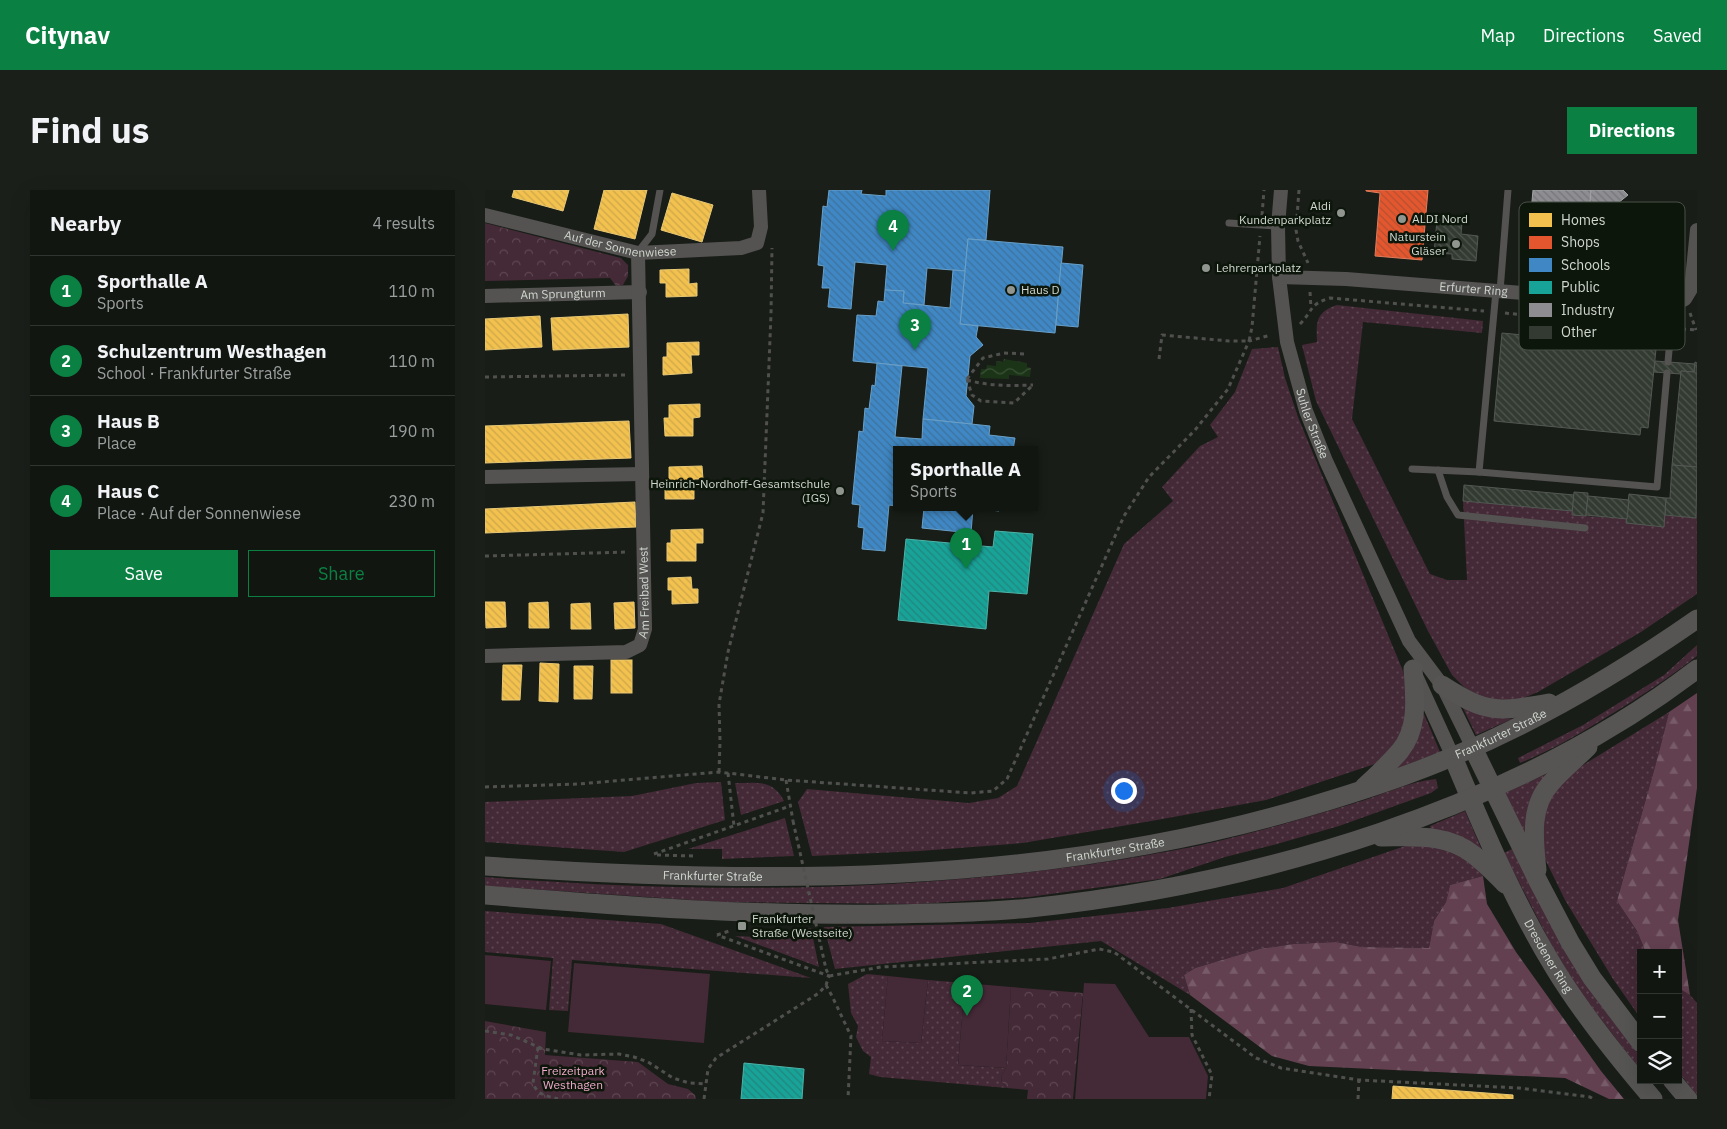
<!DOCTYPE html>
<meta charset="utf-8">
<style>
:root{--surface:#121611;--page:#1b1f1a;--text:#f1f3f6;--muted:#9c9f9f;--line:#313531;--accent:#0b8043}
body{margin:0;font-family:"IBM Plex Sans",sans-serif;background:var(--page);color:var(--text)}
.controls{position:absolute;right:15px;bottom:15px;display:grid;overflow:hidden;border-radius:0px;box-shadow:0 5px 20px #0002}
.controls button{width:45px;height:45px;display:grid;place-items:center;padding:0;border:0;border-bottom:1px solid var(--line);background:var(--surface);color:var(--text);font:25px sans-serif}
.you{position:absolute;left:638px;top:600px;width:18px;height:18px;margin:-12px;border:4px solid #fff;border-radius:50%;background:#1a73e8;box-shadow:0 0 0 8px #1a73e833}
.badge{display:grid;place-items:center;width:32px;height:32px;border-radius:50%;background:var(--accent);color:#fff;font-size:16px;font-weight:700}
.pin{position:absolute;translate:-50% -41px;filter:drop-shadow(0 1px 2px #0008)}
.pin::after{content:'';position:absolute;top:26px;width:18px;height:15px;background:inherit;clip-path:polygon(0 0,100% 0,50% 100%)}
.popup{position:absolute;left:408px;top:256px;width:145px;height:65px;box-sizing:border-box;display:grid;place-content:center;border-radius:0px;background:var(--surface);filter:drop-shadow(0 1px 4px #0005);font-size:16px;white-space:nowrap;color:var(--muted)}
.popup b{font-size:19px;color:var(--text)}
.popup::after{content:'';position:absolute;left:50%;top:100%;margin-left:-10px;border:10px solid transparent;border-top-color:var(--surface)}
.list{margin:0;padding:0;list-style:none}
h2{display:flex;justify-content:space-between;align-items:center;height:65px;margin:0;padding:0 20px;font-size:21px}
h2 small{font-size:16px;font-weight:400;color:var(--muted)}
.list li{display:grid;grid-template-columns:32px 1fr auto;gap:15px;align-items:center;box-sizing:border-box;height:70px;padding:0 20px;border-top:1px solid var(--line)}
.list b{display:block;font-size:19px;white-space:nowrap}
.list p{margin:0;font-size:16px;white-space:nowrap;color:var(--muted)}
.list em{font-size:16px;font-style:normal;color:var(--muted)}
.actions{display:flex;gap:10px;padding:15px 20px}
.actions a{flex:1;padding:11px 0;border:1px solid var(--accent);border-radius:0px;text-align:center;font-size:18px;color:var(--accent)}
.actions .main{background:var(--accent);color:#fff}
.icon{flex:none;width:28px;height:28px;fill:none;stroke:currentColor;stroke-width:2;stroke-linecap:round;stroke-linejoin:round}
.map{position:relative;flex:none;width:1212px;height:909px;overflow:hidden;border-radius:0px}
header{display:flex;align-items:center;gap:30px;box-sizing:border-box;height:70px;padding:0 25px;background:var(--accent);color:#fff}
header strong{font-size:24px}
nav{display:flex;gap:28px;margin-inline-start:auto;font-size:18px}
.intro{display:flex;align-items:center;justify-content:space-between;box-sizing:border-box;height:120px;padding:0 30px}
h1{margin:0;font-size:35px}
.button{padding:12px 22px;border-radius:0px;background:var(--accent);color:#fff;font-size:18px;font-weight:700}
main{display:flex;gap:30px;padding:0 30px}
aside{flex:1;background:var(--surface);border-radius:0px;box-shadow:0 5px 20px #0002}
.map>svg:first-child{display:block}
</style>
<header>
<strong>Citynav</strong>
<nav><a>Map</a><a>Directions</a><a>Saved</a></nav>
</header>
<div class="intro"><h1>Find us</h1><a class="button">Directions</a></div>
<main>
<aside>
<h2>Nearby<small>4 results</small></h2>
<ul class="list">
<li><span class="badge">1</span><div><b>Sporthalle A</b><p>Sports</p></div><em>110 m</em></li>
<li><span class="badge">2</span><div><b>Schulzentrum Westhagen</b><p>School · Frankfurter Straße</p></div><em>110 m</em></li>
<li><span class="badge">3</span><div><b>Haus B</b><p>Place</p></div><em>190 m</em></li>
<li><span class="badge">4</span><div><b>Haus C</b><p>Place · Auf der Sonnenwiese</p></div><em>230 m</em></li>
</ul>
<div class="actions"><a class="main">Save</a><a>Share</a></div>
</aside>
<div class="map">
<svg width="1212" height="909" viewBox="0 0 1212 909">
<defs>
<pattern id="grass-dots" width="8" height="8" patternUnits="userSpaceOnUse" patternTransform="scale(1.25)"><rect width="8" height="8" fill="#442936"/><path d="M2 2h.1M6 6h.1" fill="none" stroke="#5e4752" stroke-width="1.8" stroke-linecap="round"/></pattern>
<pattern id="forest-firs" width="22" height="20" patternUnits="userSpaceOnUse" patternTransform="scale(1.25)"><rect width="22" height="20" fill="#624050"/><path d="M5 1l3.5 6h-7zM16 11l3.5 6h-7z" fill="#775b68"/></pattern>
<pattern id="park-crowns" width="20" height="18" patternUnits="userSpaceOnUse" patternTransform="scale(1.25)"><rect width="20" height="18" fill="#442936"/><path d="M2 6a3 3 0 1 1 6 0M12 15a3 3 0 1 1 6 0" fill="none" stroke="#5e4752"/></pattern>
<pattern id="water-waves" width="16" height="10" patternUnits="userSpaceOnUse" patternTransform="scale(1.25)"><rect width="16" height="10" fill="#1b3417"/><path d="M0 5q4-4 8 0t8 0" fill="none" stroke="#3b5138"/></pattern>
<pattern id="homes-back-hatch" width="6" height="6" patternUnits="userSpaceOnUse" patternTransform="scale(1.25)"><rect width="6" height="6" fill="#f2c14e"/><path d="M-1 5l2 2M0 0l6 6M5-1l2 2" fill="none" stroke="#cea74b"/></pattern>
<pattern id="shops-back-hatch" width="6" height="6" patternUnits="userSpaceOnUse" patternTransform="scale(1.25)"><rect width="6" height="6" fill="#e4572e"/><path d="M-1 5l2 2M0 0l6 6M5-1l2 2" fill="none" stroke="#b25033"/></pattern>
<pattern id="schools-back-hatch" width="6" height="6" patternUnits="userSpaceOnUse" patternTransform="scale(1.25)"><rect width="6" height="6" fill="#3f88c5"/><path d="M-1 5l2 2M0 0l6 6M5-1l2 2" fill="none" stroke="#3f729c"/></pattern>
<pattern id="public-back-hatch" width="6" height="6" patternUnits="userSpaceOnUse" patternTransform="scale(1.25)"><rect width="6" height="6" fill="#17a398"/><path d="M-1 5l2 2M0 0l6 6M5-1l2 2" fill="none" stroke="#23857d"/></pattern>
<pattern id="industry-back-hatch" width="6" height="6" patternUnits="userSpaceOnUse" patternTransform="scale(1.25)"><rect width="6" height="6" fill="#8d8d92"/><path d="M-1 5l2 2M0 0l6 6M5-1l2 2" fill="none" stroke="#757679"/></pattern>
<pattern id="building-back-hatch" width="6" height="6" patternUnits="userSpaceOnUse" patternTransform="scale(1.25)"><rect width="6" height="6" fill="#323a31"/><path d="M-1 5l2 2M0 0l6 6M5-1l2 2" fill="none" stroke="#4f564e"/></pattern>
</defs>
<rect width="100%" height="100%" fill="#181d17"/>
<g fill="url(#grass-dots)">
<path d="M852 115 998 131 997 143 878 132 867 229 945 384 962 390H982L978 311 1087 321V325L1142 329V333L1178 337 1180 325 1211 328 1212 313V404L1156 442 1053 502 1031 511H1010L993 506 979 497 967 485 943 441 831 211 817 155 832 152C831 132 831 122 852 115Z"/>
<path d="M793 157 800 188 813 227 918 481 923 508V527L909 558 893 573 781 610 672 630 538 653 435 661 327 666 313 612 322 599 484 613 513 608 532 596 639 354 688 311 677 297 715 256 733 247 725 235 750 202 767 159Z"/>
<path d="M1212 455V466C1185 487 1158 505 1130 522 1099 541 1068 560 1035 573L1033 568 1098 535 1179 485Z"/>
<path d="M978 518 1010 527 1027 529 991 545Z"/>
<path d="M1184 522C1169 586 1149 648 1132 711L1152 741 1161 763H1156V829L1128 789 1080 710 1059 667 1055 636 1059 614 1082 585Z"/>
<path d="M938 524H939L955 562 911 579Z"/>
<path d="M1063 583 1064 586 1042 644H1039L1020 603Z"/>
<path d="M951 589 953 598 946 603 854 636 792 654 740 667 675 689 544 707 431 714 234 712 0 696V687C226 705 456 703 680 662 743 651 806 632 867 614 895 606 922 592 951 589Z"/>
<path d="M236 592 240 630 139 662 0 652V612L147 606 211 593Z"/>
<path d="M250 593C272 593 288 589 299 611L256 625Z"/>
<path d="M980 621 996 658 992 660 946 640 945 636Z"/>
<path d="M300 628 309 666 237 669V659H203Z"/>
<path d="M955 655 987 673 998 686 965 695 961 712 949 731 944 758 877 757 851 752 808 754 774 759 710 778 699 785 705 805 616 751 350 779 339 737 545 733 683 718 798 698 920 656Z"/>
<path d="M1027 659 1077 756 1106 802 1156 868V881L1098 806 1069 760 1019 663Z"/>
<path d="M0 721 176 734 326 788 87 770 83 821 64 820 68 768 0 762Z"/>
<path d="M315 738H326L334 777 250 746 315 749Z"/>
<path d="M382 784 403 786 397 851 436 853 443 790 480 793 473 875 521 878 516 887 517 892 522 898 395 887 384 884 386 867 378 861 371 847 373 836 366 823 363 794Z"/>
<path d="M1193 798 1205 805 1212 813V906L1193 881Z"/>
</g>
<g fill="url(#forest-firs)">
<path d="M1212 503V598L1193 730 1205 805 1193 798V763H1161L1152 741 1132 711C1149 648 1169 586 1184 522Z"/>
<path d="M998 686 1002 714 1031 762 1116 881 1139 909H1124L1080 888 824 876 787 866 705 805 699 785 710 778 774 759 808 754 851 752 877 757 944 758 949 731 961 712 965 695Z"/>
</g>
<g fill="url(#park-crowns)">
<path d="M0 33 136 68 143 75V86L138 95 131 96 125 88 0 91Z"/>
<path d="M526 797 598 803 588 909H542L543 900 522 898 517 892 516 887 521 878Z"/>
<path d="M0 831 61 842 60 865 153 872 183 894 203 899 210 905 211 909H0Z"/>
</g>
<g fill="#442936">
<path d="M0 765 66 771 61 820 0 814Z"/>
<path d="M89 773 225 784 219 853 83 842Z"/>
<path d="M403 786 443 790 436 853 397 851Z"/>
<path d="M480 793 526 797 521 878 473 875Z"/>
<path d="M599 793 630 794 664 847H704L723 886 721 909H590Z"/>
</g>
<path fill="url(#water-waves)" d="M519 169 542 173V177L546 178 545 187 524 185V189L495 188 496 179H501L502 175 511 176V171L518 172Z"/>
<g fill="url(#homes-back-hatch)" stroke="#e8c875">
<path d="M29 0H84L78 21 27 7Z"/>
<path d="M119 0H162L150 49 109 39Z"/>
<path d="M187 3 228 15 217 52 176 40Z"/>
<path d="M204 79V94L212 93V106L181 107V93H175V80Z"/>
<path d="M143 124 144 157 68 160 66 128Z"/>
<path d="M55 126 57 157 0 160V129Z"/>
<path d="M214 152V165H206L207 183 178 185V167H182V153Z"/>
<path d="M215 214V227L208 228V246H180L179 228H184V215Z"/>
<path d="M144 231 146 268 0 273V236Z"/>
<path d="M217 276 218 289H209V309H180V290H184V277Z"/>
<path d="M150 312 151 337 0 343V319Z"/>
<path d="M218 339V353H211V371H182V353H186V340Z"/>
<path d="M206 387 207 399H213V413L187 414V400H183V388Z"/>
<path d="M0 412H20L21 437 1 438Z"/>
<path d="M63 412 64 438H44V413Z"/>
<path d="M149 412 150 438 130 439 129 413Z"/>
<path d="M105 413 106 439H86V414Z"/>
<rect x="126" y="470" width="21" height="33"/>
<path d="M55 473 74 474 73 512 54 511Z"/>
<path d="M18 475H37L35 510H17Z"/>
<path d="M89 476H108L107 509H89Z"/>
<path d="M908 896 1028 905V909H907Z"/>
</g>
<path fill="url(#shops-back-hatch)" stroke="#de7d5e" d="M881 0H943L937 70 890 66 895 3 881 1Z"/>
<g fill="url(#schools-back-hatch)" stroke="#6aa0c8">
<path d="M344 0H377L376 4 401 6V0H505L501 50 483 49 480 81 442 78 439 115 418 113 419 101 400 100 402 75 370 72 366 119 343 117 345 98H337L339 76 333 75 338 16 342 17Z"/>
<path d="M483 49 578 57 570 143 475 134Z"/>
<path d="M576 73 598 75 593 137 571 135Z"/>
<path d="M468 80 480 81 475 134 493 136 491 147 498 155 485 166 481 206 489 216 487 234 438 229 443 178 368 171 372 125 391 126 393 111 399 112 400 100 419 101 418 113 465 118Z"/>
<path d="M392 173 417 176 410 247 437 249 438 229 505 236 504 245 530 248 528 260H412V316L404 315 400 361 377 359 379 338 373 337 375 315 367 314 374 241 378 242 380 218 384 219 387 195 390 196Z"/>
<path d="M432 318H515L514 321 488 318 486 343 437 338 439 318Z"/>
</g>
<g fill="url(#public-back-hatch)" stroke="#4eb3a8">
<path d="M510 341 548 344 542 404 504 401 501 439 413 430 421 349 508 357Z"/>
<path d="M259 873 319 879 317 909H256Z"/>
</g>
<g fill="url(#industry-back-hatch)" stroke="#a1a3a4">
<path d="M1048 0H1106L1103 39 1045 34Z"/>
<path d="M1106 0H1138L1143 5 1133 13 1135 16 1129 21 1127 44 1110 43 1111 40 1103 39Z"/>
<path d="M1141 21 1181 23 1178 68 1138 65Z"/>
<path d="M1045 52 1087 55 1085 74 1043 71Z"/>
<path d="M1086 63 1121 66V77L1085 74Z"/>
</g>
<g fill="url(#building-back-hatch)" stroke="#545854">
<path d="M952 30 977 32 976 44 993 46 991 71 967 69V64L949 63Z"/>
<path d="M1017 143 1112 152V154L1171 159 1163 238 1156 237 1155 245 1009 231Z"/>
<path d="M1170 171 1210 174 1209 182 1196 181V184L1169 182Z"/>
<path d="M1210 172 1212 173V277L1187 275 1196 181 1209 182Z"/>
<path d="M1187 275 1212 277 1211 328 1180 325 1181 308H1185Z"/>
<path d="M979 295 1089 305 1087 321 978 311Z"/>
<path d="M1089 302 1103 303 1101 326 1087 325Z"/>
<path d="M1144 304 1181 308 1179 337 1141 333Z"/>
<path d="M1103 306 1144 310 1142 329 1101 325Z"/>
</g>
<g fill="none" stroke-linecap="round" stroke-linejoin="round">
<g stroke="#50514f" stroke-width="3" stroke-dasharray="4 4" stroke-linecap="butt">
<path d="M814 0 811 40 813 51 823 73"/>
<path d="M777 25 779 0"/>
<path d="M825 102 826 118"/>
<path d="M1020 123 1176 138"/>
<path d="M1205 123 1211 140"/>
<path d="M815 134C828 121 824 114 845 108L999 121"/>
<path d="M1197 139 1211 140"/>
<path d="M674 169 677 145 744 151H764L767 137 775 46"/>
<path d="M0 187 142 185"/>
<path d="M482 189 487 205 496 211 529 213 548 195"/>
<path d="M482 189 498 168 519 163 541 164"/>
<path d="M482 190C504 196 525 196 548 195"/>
<path d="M0 366 144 362"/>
<path d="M234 582 235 551 234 514 243 462 278 323 286 124 287 58"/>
<path d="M243 583 249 636"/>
<path d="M301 590 308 631"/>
<path d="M0 597 93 594 234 582 301 590 486 603 508 601 522 589 639 326 664 287 710 240 743 199 764 151 786 145"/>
<path d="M169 664 305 616"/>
<path d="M172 665 209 666"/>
<path d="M232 745 247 740"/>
<path d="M341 779 344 786 396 777 563 769 614 759 629 762 771 868 796 878 874 890 1034 898 1105 907 1108 909"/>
<path d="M341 795 347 806 366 846 363 909"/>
<path d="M706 819 707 845 727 885 724 909"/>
<path d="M0 841 26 845 58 859 96 865 134 864 149 867 163 872 188 888 204 893 220 894"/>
<path d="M53 857 48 893C52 905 62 906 73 909"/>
<path d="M219 909 223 879 231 868 334 803 341 795 344 786 232 745"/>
<path d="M873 909 874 890"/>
</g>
<g stroke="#545352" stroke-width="7">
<path d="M744 33 793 36"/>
<path d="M153 62 167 44 175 0"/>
<path d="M1011 101 994 282 1172 297 1182 183"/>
<path d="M1015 101 1023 0"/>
<path d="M1183 172 1188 115"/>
<path d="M927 279 994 282"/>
<path d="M953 280 962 307 973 325 1100 338"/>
</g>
<g stroke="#545352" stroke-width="14">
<path id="s1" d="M796 0 793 36 794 87 802 152 821 221 841 271 924 451 957 495 988 558"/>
<path id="s2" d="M0 25 153 63 256 58 272 53 276 37 274 0"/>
<path id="s3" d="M794 87 861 89 1188 115 1200 109 1206 99 1212 40"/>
<path id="s4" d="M0 106 155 102"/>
<path d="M0 287 157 284"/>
<path id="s5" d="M0 466 141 462 155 455 160 439 153 63"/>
<path d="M931 486 968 567"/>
</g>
<g stroke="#565554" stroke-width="19">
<path d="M957 495C1002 524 1013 522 1064 513"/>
<path d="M988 558 1053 691 1085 752 1107 788 1156 853"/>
<path id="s6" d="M968 567C998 639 1029 712 1070 779 1098 825 1133 868 1168 909"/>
<path d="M879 597C891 586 904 574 915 561 934 538 930 508 928 479"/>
<path d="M896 647C928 647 962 643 989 665 1000 673 1010 684 1020 694"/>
<path id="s7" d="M0 676C275 695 553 696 819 618 870 603 921 587 969 566 1055 530 1136 482 1212 429"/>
<path d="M1052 680C1049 650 1044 617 1066 593 1077 580 1091 569 1103 557"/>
<path d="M0 705C135 716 270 726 405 724 452 723 499 723 545 718 773 694 1028 620 1212 479"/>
<path d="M1187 890 1203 909"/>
</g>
<path stroke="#50514f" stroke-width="3" stroke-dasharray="4 4" stroke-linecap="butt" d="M308 631 341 779"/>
</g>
<g fill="#90968f" stroke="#0d160b" stroke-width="2">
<circle cx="856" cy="23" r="5"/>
<circle cx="917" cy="29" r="5"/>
<circle cx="971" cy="54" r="5"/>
<circle cx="721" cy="78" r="5"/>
<circle cx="526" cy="100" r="5"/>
<circle cx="355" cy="301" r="5"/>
<rect x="252" y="731" width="10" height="10" rx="2.5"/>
</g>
<g text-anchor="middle" stroke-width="5" stroke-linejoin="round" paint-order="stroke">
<g font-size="12" fill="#d0d7cf" stroke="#0d160b" text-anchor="start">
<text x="846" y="20" text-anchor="end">Aldi<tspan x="846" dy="14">Kundenparkplatz</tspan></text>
<text x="927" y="33">ALDI Nord</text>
<text x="961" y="51" text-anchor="end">Naturstein<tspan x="961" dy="14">Gläser</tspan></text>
<text x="731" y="82">Lehrerparkplatz</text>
<text x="536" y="104">Haus D</text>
<text x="345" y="298" text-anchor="end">Heinrich-Nordhoff-Gesamtschule<tspan x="345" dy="14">(IGS)</tspan></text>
<text x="267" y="733">Frankfurter<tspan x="267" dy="14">Straße (Westseite)</tspan></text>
</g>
<g font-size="12" fill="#d0d7cf" stroke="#0d160b">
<text dy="4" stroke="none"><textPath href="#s2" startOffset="139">Auf der Sonnenwiese</textPath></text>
<text dy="4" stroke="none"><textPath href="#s3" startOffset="195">Erfurter Ring</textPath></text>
<text dy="4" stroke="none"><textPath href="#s4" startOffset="78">Am Sprungturm</textPath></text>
<text dy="4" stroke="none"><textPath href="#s1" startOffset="238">Suhler Straße</textPath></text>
<text dy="4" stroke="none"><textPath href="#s5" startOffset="210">Am Freibad West</textPath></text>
<text dy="4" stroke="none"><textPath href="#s7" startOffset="1036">Frankfurter Straße</textPath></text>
<text dy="4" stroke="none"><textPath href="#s7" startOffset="632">Frankfurter Straße</textPath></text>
<text dy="4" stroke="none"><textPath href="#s7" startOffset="228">Frankfurter Straße</textPath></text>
<text dy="4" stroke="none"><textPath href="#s6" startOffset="221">Dresdener Ring</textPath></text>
</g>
<g font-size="12" fill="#f0aacb" stroke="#0d160b">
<text x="88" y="885">Freizeitpark<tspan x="88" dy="14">Westhagen</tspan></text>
</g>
</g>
<rect x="1034" y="12" width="166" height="148" rx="8" fill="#0d160b" stroke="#485046" stroke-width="1"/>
<rect x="1044" y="23" width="23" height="14" fill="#f2c14e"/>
<rect x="1044" y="46" width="23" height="13" fill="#e4572e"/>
<rect x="1044" y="68" width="23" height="14" fill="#3f88c5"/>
<rect x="1044" y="91" width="23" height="13" fill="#17a398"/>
<rect x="1044" y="113" width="23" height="14" fill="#8d8d92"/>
<rect x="1044" y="136" width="23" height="13" fill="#323a31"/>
<g font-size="14" fill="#d0d7cf">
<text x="1076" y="35">Homes</text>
<text x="1076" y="57">Shops</text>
<text x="1076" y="80">Schools</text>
<text x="1076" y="102">Public</text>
<text x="1076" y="125">Industry</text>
<text x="1076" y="147">Other</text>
</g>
</svg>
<div class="controls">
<button>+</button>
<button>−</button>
<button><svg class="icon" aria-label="layers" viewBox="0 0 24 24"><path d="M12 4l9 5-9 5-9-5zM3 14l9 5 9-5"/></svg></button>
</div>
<div class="you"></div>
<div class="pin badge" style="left:481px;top:379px">1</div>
<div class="popup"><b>Sporthalle A</b>Sports</div>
<div class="pin badge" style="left:482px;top:826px">2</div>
<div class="pin badge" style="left:430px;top:160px">3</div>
<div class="pin badge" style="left:408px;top:61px">4</div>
</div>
</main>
